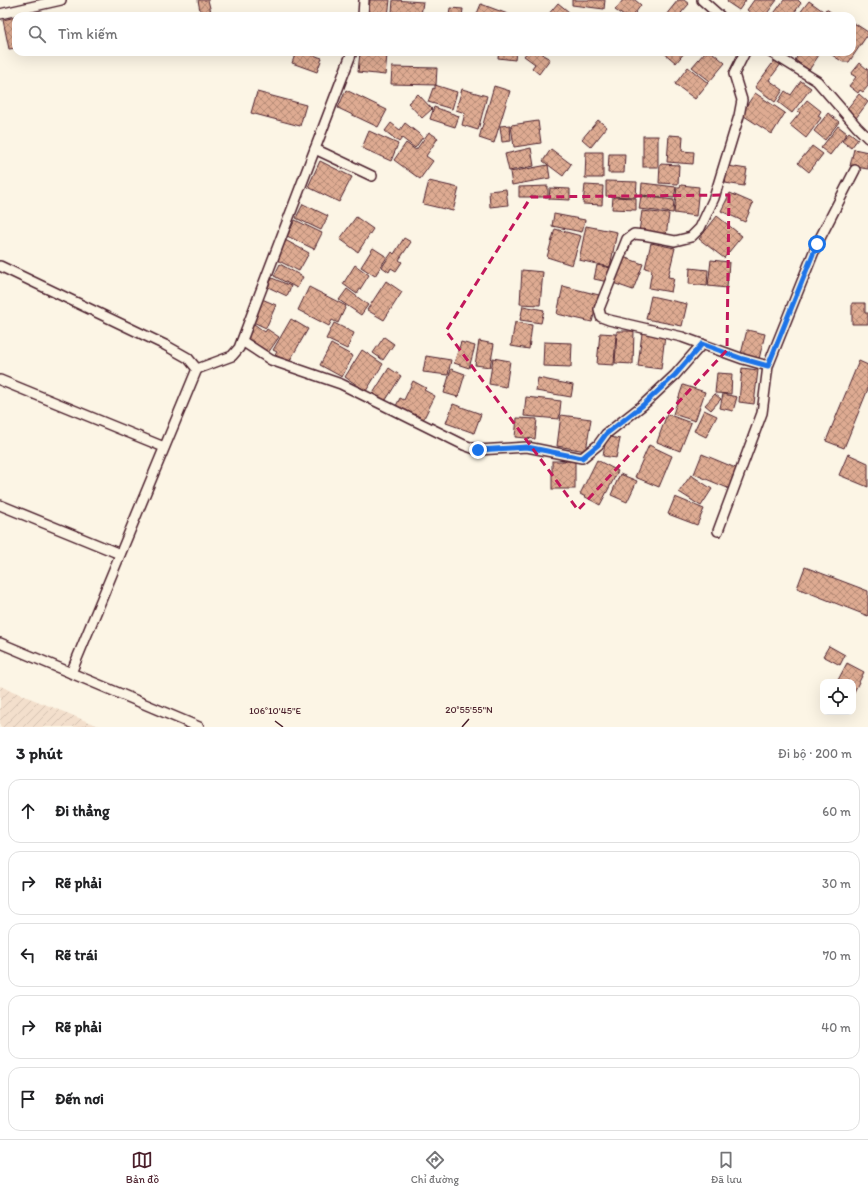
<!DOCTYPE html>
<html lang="vi">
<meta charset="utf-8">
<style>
:root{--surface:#fff;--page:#f2f2f2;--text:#202124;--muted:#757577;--line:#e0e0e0;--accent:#4a1f2b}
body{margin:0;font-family:Itim,sans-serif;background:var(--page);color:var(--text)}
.controls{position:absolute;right:12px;bottom:12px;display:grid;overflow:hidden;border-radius:8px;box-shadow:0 4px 16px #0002}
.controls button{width:36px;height:36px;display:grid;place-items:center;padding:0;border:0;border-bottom:1px solid var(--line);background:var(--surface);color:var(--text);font:20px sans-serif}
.stop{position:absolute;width:12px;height:12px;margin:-9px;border:3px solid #1a73e8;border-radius:50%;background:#fff}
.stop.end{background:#1a73e8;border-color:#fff;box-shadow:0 1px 4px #0008}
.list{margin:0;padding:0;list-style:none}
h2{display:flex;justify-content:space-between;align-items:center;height:52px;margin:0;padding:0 16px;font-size:17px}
h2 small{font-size:13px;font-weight:400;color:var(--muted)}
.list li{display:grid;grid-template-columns:26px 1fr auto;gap:12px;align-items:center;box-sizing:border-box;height:64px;margin:0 8px 8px;padding:0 8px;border:1px solid var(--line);border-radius:12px}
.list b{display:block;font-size:15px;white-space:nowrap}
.list em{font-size:13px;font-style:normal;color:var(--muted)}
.icon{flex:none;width:22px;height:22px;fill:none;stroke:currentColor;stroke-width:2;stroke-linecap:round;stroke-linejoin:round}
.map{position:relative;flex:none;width:868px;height:727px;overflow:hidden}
.search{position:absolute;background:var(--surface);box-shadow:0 4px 16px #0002;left:12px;right:12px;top:12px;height:44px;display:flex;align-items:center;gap:10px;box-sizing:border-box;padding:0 14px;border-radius:12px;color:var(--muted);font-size:15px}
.sheet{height:412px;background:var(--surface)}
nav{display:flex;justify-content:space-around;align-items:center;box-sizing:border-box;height:56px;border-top:1px solid var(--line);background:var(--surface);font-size:11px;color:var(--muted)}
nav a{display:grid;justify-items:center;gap:2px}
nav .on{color:var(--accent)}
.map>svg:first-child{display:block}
</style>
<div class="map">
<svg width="868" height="727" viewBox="0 0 868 727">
<defs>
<pattern id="industrial-furrows" width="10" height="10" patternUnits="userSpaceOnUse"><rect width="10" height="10" fill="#f3dfcc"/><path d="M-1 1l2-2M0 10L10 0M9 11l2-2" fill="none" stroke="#d2bfaf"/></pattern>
<pattern id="building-cross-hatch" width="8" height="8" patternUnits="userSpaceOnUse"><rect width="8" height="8" fill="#deab92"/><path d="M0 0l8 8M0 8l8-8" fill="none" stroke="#b68b77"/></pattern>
</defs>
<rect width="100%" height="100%" fill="#fcf5e5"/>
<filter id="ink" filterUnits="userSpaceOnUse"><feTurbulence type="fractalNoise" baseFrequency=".025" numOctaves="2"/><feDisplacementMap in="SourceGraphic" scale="8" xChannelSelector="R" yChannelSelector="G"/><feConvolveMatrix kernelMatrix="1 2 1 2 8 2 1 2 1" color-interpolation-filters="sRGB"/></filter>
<g filter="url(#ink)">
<path fill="url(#industrial-furrows)" d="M0 686 101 727H0Z"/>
<g fill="url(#building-cross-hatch)" stroke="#4a1f2b">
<path d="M198 0H208L212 16H201Z"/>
<path d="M370 0H390L388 16H368Z"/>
<path d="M393 0 423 2 421 15 392 12Z"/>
<path d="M572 0H605L604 9 572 5Z"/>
<path d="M623 0H635L641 5 633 16H624L615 10Z"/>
<path d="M678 0H684L689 4 681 13 685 16H665Z"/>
<path d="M728 0H746L739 10 727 2Z"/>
<path d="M754 0H777L765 16H755L747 10Z"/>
<path d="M784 0H798L801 3 792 16H772Z"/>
<path d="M809 1 823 11 819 16H801L799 14Z"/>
<path d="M558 3 569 12 566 16H547Z"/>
<path d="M481 4 513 16H476Z"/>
<path d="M450 8 463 9 462 16H449Z"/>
<path d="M826 9 837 16H822Z"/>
<path d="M16 17V48L9 49 3 20Z"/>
<path d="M854 23 868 32V34L849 62H843L832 55 835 52H852V26Z"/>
<path d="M296 52H304L322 58 317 72 292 63Z"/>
<path d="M360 52H375L374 54 387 55 385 75 358 72Z"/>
<path d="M499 52H516L515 60 498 58Z"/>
<path d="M527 52H545L543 55 550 59 539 74 532 68 535 64 524 56Z"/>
<path d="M663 52H685L676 63Z"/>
<path d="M705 52H712L725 63 710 81 692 67Z"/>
<path d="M800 52H816L819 55 809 70 795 60Z"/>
<path d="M775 60 781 64 769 80 783 90 775 102 755 87Z"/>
<path d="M860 63 868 70V86L863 92 860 90 858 93 849 86 856 77 851 74Z"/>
<path d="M392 67 437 68 436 85 391 84Z"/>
<path d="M688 67 708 83 695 99 675 84Z"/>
<path d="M801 81 811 88 792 113 778 102 785 91 791 95Z"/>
<path d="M435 85 457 92 452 109 428 102 433 88 435 89Z"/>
<path d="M494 86 510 91 494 143 479 138Z"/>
<path d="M462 89 487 96 478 130 462 125 465 113 456 110Z"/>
<path d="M346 90 387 110 378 127 338 108Z"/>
<path d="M257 92 306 105 300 126 251 113Z"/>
<path d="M755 93 785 113 772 134 741 114Z"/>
<path d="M418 94 432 109 422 118 408 103Z"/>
<path d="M859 94 868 102 856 118 846 110Z"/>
<path d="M807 100 821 111 818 116 821 118 806 138 790 125 800 113 798 111Z"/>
<path d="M434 107 459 116 455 127 430 119Z"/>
<path d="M828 113 839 122 825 140 814 131Z"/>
<path d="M598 120 607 127 591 147 582 139Z"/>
<path d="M538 121 541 143 514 147 511 125Z"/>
<path d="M391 123 400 130 405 123 423 137 415 148 402 138 399 142 385 131Z"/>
<path d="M510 125 511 141 502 142 500 126Z"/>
<path d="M838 126 847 133 830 155 821 148Z"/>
<path d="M369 131 398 144 391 161 362 148Z"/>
<path d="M429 132 438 138 426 156 433 161 420 179 394 160 406 143 416 150Z"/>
<path d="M849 132 858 139 851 148 842 141Z"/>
<path d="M669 135 683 136 682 151 694 152 693 164 667 162Z"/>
<rect x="643" y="136" width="15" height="31"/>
<path d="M812 146 823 154 809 172 798 163Z"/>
<path d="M531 148 534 166 509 171 505 154Z"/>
<path d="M551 149 571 164 563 176 543 161Z"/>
<path d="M854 149 868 152V169L850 166Z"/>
<path d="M586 152H603V178H585Z"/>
<path d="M609 154H625L624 173H608Z"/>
<path d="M320 161 352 177 339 202 308 187Z"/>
<path d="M660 164 679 165 678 184 659 183Z"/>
<path d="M548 165 550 178 512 185 510 172Z"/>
<path d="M728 166 747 169 744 186 725 183Z"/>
<path d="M429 181 459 188 453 211 423 204Z"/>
<path d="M606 181 637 182 636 197 606 196Z"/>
<path d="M642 183 676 187 674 198 641 195Z"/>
<path d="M585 185 603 186 602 205 583 204Z"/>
<path d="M681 185 699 187 696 216 674 213 677 187H680Z"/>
<path d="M548 186V197H519V187Z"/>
<path d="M550 188 570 189V200L549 199Z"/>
<path d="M506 189 508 205 490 207 489 191Z"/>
<path d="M730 193 753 203 745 222 721 211Z"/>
<path d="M641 196 674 200 673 213 639 209Z"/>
<path d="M613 197 636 198V210L612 209Z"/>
<path d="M303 204 328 216 321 230 296 218Z"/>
<path d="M642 211 669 214 666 236 639 232Z"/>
<path d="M554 214 585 220 582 232 552 226Z"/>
<path d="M717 216 742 236 724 258 699 239Z"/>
<path d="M356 217 373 229 358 252 340 239Z"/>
<path d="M295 220 322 233 314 249 287 236Z"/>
<path d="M586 226 617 232 610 267 579 260Z"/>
<path d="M555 229 581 236 572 265 547 257Z"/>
<path d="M404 238 411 242 399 260 402 262 396 271 391 268 389 272 382 267 392 252 394 254Z"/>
<path d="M285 240 309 253 299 271 275 259Z"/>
<path d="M651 243 675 248 668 277 674 278 671 292 649 288 652 270 645 268Z"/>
<path d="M373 248 387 257 375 276 361 267Z"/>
<path d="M623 257 643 264 633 290 613 283Z"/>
<path d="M711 260 729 262 727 288 708 286Z"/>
<path d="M280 264 303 277 297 288 274 276Z"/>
<path d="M355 265 369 275 357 294 343 284Z"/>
<path d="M597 265 611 268 608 282 594 279Z"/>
<path d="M690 268 708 270 707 286 689 284Z"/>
<path d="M522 270 543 272 540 305 520 304Z"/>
<path d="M272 278 291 286 287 296 268 287Z"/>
<path d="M386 281 402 292 384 320 367 310Z"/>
<path d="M563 286 599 295 592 322 557 314Z"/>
<path d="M309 287 346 306 338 323 332 320 329 326 298 310Z"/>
<path d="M347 289 368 305 361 315 339 300Z"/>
<path d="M651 296 687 304 682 326 646 319Z"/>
<path d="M262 299 276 305 266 328 251 321Z"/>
<path d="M852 303H865V313H868V324H852Z"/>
<path d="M523 306 544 310 541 323 520 320Z"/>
<path d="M291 319 308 329 289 362 275 355 277 352 273 350Z"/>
<path d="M515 322 532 325 529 349 511 346Z"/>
<path d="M334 323 354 333 347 349 326 339Z"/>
<path d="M254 324 265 332 267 329 279 337 268 353 245 337Z"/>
<path d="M747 330 765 334 759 359 741 354Z"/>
<path d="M617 331H634L633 364 615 363Z"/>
<path d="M600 333 616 334 614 365 597 364Z"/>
<path d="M642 333 665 335 661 369 638 366Z"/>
<path d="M384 337 394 344 383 360 373 353Z"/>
<path d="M479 341 494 344 490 367 475 365Z"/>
<path d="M461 342 475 346 469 368 454 363Z"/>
<path d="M544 342 572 343 571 367 543 366Z"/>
<path d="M331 344 353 356 342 377 320 365Z"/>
<path d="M362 350 383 364 366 391 345 377Z"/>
<path d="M426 356 451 360 448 375 423 372Z"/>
<path d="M493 358 510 361 506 387 489 384Z"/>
<path d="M859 361 868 365V389L844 448 826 441Z"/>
<path d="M389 368 401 376 384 403 372 395Z"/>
<path d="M742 368 758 370 754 404 739 402Z"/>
<path d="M451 369 465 374 458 397 444 393Z"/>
<path d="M717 373 732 374 731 394 715 393Z"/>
<path d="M538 378 573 385 571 397 536 391Z"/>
<path d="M413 381 426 388 424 390 435 396 422 422 395 408 400 398 404 400Z"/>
<path d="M683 385 705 392 695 421 673 414Z"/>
<path d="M715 394 721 399 711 410 705 405Z"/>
<path d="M723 394 737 397 733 411 720 408Z"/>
<path d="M526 397 561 401 559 419 524 416Z"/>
<path d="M453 404 481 414 474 433 446 423Z"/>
<path d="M704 410 717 416 706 437 694 431Z"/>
<path d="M667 414 691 423 680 451 657 442Z"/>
<path d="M561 415 591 419 586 451 557 446Z"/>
<path d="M517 418 537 419 535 439 515 437Z"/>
<path d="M606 436 620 439 616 458 603 456Z"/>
<path d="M649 445 672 456 659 487 635 477Z"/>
<path d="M702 454 738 469 730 489 694 474Z"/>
<path d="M848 454 868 463V487L839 475Z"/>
<path d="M597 460 618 471 600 505 580 494Z"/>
<rect x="552" y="461" width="23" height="28"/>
<path d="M620 474 637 481 627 502 611 495Z"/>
<path d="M691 475 712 489 701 506 679 492Z"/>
<path d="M675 497 704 509 697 525 668 514Z"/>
<path d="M805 567 868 591V616L797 588Z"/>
<path d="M829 646 845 655 840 665 823 656Z"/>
<path d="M847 663 864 672 853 694V682H837Z"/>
</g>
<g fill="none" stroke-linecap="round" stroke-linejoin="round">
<g stroke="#4a1f2b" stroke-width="12">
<g id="lane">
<path d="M702 0 720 16"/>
<path d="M0 14 61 0"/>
<path d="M363 16 364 0"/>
<path d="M745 52 734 74 742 100 739 116 714 198 700 228 691 237 675 241 644 235 634 234 627 239 599 309 601 317 609 320 682 337 743 359 768 366"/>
<path d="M770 52 817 81 857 127 868 138"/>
<path d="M315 149 372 176"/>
<path d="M0 266 165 345 188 358 197 369 71 673"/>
<path d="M242 341 271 360 341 384 464 445 478 450 527 447 582 458 598 445 606 434 643 405 675 375 702 344"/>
<path d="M197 369 232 356 239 348 352 52"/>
<path d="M0 380 164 447"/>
<path d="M0 505 120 554"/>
<path d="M718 531 762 413 768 366 817 244 855 170"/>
<path d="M0 643 199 727"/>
</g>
</g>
<use href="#lane" stroke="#fcf5e5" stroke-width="9"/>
</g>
</g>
<g fill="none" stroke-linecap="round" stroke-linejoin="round" filter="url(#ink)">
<path stroke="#1a73e8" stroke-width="5" d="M478 450 527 447 582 458 598 445 606 434 643 405 675 375 702 344 743 359 768 366 817 244"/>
</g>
<path fill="none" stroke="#c2185b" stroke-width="3" stroke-dasharray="8 5" stroke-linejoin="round" d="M729 195 727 350 578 510 446 331 531 197Z"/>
<path fill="none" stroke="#4a1f2b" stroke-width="1.5" d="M275 721 283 727M462 727 469 719"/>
<g font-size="10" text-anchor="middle" fill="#4a1f2b" stroke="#fcf5e5" stroke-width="3" stroke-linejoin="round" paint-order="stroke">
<text x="469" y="713">20°55'55"N</text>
<text x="275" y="714">106°10'45"E</text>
</g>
</svg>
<div class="controls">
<button><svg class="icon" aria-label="locate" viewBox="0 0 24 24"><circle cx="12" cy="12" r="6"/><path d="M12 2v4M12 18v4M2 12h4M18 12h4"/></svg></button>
</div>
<div class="stop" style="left:817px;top:244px"></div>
<div class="stop end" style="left:478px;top:450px"></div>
<div class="search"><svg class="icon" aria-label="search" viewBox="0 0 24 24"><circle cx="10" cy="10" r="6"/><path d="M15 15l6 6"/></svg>Tìm kiếm</div>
</div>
<section class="sheet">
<h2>3 phút<small>Đi bộ · 200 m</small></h2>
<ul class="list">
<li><svg class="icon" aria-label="ahead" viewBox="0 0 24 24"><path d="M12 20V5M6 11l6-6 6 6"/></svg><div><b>Đi thẳng</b></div><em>60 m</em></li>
<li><svg class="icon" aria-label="right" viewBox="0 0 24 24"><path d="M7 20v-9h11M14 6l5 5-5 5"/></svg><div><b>Rẽ phải</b></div><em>30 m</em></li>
<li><svg class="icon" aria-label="left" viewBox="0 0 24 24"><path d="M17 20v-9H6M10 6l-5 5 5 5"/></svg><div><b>Rẽ trái</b></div><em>70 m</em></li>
<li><svg class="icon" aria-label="right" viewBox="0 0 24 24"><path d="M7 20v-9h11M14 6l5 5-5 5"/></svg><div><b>Rẽ phải</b></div><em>40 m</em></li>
<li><svg class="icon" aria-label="arrive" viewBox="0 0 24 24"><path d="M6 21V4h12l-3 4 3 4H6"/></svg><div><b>Đến nơi</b></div></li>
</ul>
</section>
<nav>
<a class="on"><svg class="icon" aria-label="map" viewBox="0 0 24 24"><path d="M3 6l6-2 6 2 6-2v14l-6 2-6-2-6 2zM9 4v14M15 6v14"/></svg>Bản đồ</a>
<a><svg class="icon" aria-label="directions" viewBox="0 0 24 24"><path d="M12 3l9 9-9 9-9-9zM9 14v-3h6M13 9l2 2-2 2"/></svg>Chỉ đường</a>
<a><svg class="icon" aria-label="saved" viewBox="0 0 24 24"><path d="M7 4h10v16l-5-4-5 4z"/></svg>Đã lưu</a>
</nav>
